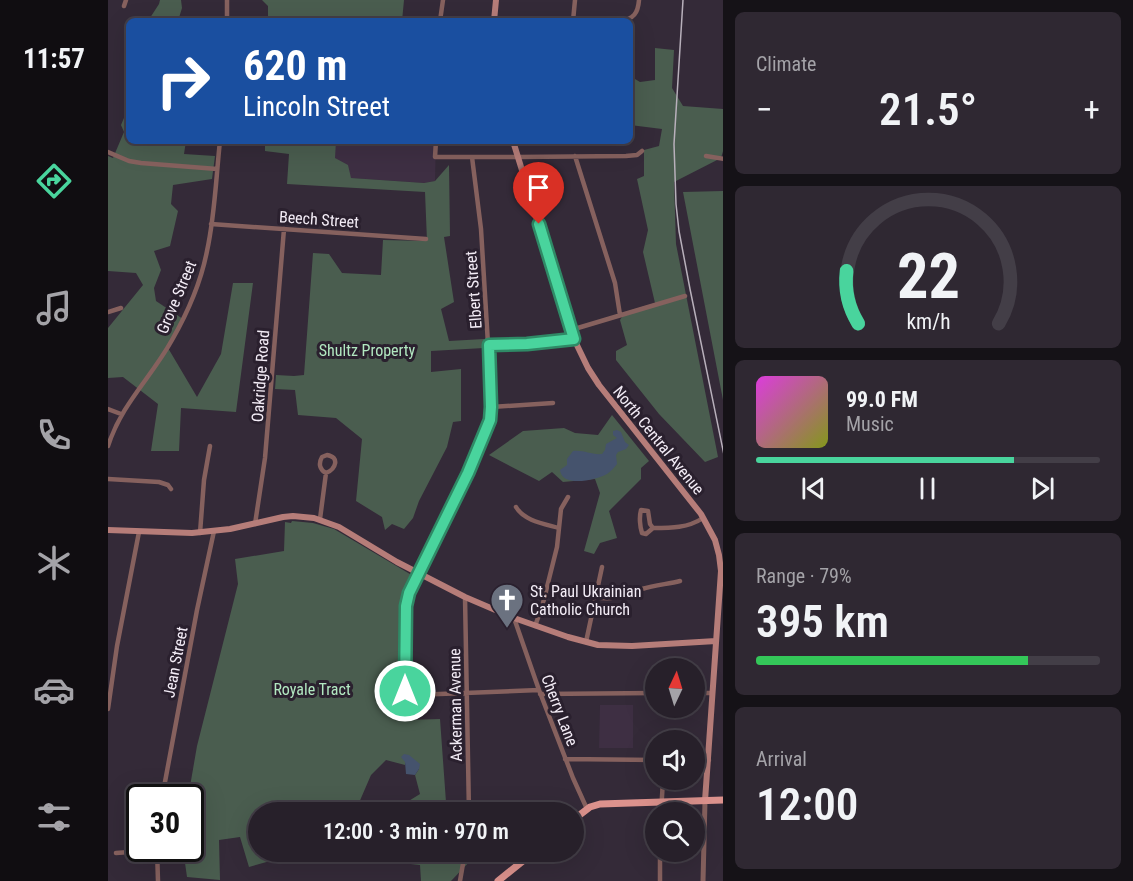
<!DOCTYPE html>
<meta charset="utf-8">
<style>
:root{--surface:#27202a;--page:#2f2832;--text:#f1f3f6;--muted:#a4a3a8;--line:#433e47;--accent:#49d49d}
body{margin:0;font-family:"Roboto Condensed",sans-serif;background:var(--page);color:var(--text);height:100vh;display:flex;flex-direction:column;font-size:22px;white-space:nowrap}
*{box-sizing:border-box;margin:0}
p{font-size:20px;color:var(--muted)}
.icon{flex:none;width:33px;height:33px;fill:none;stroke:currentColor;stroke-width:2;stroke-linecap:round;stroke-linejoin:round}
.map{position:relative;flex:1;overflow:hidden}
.panel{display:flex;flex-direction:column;gap:12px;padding:12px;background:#151217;width:410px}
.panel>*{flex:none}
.banner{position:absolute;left:18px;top:18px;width:507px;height:126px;border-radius:9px;box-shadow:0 6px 24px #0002,0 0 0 2px var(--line);background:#1a4fa0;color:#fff;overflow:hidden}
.needle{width:39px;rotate:4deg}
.buttons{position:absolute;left:537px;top:658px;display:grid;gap:12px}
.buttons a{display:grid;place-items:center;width:60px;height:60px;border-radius:50%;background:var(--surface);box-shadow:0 6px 24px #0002,0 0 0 2px var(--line);font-size:30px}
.speed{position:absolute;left:18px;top:784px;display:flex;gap:12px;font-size:30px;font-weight:700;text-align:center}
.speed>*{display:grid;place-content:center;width:78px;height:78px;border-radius:50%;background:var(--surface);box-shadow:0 6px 24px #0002,0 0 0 2px var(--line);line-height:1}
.speed .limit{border:3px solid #111;border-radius:9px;background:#fff;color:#111}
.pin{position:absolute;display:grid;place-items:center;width:51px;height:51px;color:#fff;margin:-62px -26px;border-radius:50% 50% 50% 0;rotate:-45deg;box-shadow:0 0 6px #0007}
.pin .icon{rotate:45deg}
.me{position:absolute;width:66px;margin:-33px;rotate:0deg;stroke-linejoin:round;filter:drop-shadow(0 0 4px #0008)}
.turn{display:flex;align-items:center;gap:21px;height:126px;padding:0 18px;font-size:27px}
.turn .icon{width:78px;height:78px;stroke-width:2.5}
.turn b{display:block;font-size:42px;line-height:51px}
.big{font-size:45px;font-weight:600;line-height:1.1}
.panel .widget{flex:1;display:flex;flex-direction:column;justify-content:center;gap:9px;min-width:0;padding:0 21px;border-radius:9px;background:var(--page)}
.panel .dial{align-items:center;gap:0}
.dial svg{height:156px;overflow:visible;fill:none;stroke:var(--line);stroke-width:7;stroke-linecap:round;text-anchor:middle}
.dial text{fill:var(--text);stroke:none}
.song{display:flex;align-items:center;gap:18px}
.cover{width:72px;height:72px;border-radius:9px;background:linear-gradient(135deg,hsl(300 70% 55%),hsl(70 70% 35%))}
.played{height:6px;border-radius:3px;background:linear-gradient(90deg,var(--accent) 75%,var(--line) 75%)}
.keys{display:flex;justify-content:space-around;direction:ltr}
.heat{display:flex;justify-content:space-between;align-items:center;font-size:33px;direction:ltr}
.charge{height:9px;border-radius:4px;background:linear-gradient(90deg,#34c759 79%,var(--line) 0)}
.trip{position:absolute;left:140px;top:802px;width:336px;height:60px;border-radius:30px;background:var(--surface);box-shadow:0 6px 24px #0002,0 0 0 2px var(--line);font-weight:600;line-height:60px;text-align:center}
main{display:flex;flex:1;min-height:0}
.tabs{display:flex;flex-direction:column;width:108px;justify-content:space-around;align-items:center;background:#100d11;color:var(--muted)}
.tabs .icon{width:42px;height:42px}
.tabs .selected{color:var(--accent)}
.tabs b{font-size:27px;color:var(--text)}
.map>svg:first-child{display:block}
</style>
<main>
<nav class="tabs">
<b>11:57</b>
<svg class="icon selected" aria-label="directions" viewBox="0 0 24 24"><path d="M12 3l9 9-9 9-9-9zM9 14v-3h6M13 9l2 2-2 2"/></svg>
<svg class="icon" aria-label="music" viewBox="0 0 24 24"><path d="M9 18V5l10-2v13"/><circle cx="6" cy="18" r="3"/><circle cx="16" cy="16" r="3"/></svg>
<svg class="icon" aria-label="phone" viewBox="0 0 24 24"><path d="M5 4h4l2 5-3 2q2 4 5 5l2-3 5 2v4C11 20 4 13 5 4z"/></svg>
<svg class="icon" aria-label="climate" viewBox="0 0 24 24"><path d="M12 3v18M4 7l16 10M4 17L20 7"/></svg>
<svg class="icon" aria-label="car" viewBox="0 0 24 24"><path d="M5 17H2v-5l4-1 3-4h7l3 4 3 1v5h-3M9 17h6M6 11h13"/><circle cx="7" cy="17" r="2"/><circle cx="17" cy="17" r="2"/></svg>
<svg class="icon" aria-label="filters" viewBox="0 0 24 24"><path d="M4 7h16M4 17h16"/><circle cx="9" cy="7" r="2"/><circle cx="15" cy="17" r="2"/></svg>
</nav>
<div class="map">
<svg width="616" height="881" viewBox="0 0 616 881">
<rect width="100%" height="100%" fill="#342a38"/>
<path fill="#3e2f43" d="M157,141H328L327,181L316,183L243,178L227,158L157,151Z
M492,705H525V748H491Z"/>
<path fill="#4a5d4f" d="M52,0H73L74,8L70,21H40L51,4Z
M154,0H296L294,21H160V6Z
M547,48L566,50L564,88L575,106L615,109L616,148L613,158L566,182L568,244L610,457L597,462L551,414L508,360V351L519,345L512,320L517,312L547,303L535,252L540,230L529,179L536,176V150L551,146L554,129L522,125V76L532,82L547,80Z
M21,106V141H78L76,154L107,156L104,179L65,185L63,204L70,211L62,246L46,251L53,270L46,288L48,301L75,319L60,348L89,397L113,354L125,283H145L128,412L73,408L71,451H43L50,404L15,377L0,378V328L35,285L28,273L0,271V156L5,158L16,132L13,125Z
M157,141H228L227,158L240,165L243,178L316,183L327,181L341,165L342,236L336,237L346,302L333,309L341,341L376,339V348L323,351V372L353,369V421L345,422L339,447L311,501L305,518L296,529L284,524L277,530L274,517L248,501L254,439L228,418L190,415L187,390L167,389L168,375L186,376L196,375L205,253L221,254L234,273L273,275L275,240L319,241L317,192L179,184L181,154L157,151Z
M615,191H616L615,400L575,192Z
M504,415L541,461L533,468V479L501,511L509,538L492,543L486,554L476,551L492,493L487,479L455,482L444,472L431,481L381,455L415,431L456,428L467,433L490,435Z
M184,521L205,523L226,529L307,577L296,597L292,610L294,697H298L295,704L298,720L332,719L338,802L341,811L361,813H289L291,807L312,794L307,775L311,769L297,762V765L278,760L263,775L247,812L236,813H150V852H163L162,861L141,867L132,837L111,840L112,880L79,877L75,849H82V798H80L89,746L130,584L127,559L176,551L177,522L183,523Z
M260,852H366V857L343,881H313L312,865L274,861L259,857Z"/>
<path fill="#45536d" d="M509,430L513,432L517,442L521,445L518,449L510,452L508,455L509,464C506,468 503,471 499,474C488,480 454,488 452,470L459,465V459L465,451C477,450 483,455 494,454L497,450L498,444L509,438L505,435V431Z
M296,754L301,755L312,764L311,769L307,775L298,774L297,762L293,757Z"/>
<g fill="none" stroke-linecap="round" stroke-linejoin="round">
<path stroke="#86615e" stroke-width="4.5" d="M119,0V21
M16,6L18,0
M332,21L335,0
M465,21L467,0
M512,21C526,19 530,13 531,0
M328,141L327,157H410L518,156L529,155L534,151
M0,152L21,161L33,163L109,169
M467,156L507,283L512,315
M598,156L616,159
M364,157L373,229L380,344L383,414L382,420L360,473L301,593L297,613V691L301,694L306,695L431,690
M103,224L318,239
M0,312L13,308
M463,330L577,296
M381,345L419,344L466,339
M383,407L445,403
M0,409L13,414
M0,446C14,403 43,378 64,340C80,312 93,282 99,251C107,215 108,177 112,141
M219,455C232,457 228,469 218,473C212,470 210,464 214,457Z
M0,479L51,482L60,485L63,489
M408,507C416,521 437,524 451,528
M533,510L540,511L542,524L545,528L538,534L534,533C532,527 531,517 533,510Z
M212,519L218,473
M147,524L157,458L176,229
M545,528C563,528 580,528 595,518
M92,533L96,480L102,446
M357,597L361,813
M488,597C508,601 516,594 534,589C547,585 560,584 572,581
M406,618L431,690L465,778L479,809
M427,626L434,607L449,547L453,509L460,497
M478,642L494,567
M586,693H604
M432,694L548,693
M0,709L9,646L31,532
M457,759L548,760
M586,760H601
M54,798L89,610L106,531
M553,813L555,780
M586,845L595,844
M49,849L50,881
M8,853L49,850
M352,881L357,852
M552,881V852"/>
<path stroke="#86615e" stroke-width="5" d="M595,881L597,801"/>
<path stroke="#b67d79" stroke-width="6" d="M386,21L388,0
M405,141L466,339L480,368L491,385L593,514L607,540L611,555L613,571L597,801
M0,530L84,533L122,529L175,517L185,516L206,518L231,527L289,562L357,597L406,618L460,637L490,645L524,646L608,641"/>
<path stroke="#dc928d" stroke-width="7" d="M465,820L482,807L492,804L616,800
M390,881L426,852"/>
<path stroke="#b8b0bb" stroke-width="1.5" d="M575,0L566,144L568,204L571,231L582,289L616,455"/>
</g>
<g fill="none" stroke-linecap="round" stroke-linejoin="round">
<g stroke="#2f8a66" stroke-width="15">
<path id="route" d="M297,691L298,606L301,593L360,473L382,420L383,407L381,345L419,344L466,339L431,224"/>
</g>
<use href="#route" stroke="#49d49d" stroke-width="10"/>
</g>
<defs>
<g id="church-pin" transform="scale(1.725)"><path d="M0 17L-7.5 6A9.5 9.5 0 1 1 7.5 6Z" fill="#6b7280" stroke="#2a202e"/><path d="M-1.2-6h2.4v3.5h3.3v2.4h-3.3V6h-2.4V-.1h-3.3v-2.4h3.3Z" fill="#fff"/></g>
</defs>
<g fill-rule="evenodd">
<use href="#church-pin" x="399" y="600"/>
</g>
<g text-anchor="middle" stroke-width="6" stroke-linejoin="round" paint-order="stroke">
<g font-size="16" fill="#f4edf7" stroke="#2a202e">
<text transform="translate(211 219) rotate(4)" y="6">Beech Street</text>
<text transform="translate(365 290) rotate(-94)" y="6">Elbert Street</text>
<text transform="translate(68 297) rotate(-67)" y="6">Grove Street</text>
<text transform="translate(152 376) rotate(-86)" y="6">Oakridge Road</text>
<text transform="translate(551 440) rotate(51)" y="6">North Central Avenue</text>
<text transform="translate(67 662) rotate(-79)" y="6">Jean Street</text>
<text transform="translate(347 705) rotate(-91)" y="6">Ackerman Avenue</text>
<text transform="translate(452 710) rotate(69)" y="6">Cherry Lane</text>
</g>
<g font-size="16" fill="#b2e8c1" stroke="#2a202e">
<text x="259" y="356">Shultz Property</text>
<text x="204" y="695">Royale Tract</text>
</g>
<g font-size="16" fill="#f4edf7" stroke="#2a202e" text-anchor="start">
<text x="422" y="597">St. Paul Ukrainian<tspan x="422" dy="18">Catholic Church</tspan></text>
</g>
</g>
</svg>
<div class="buttons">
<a><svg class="needle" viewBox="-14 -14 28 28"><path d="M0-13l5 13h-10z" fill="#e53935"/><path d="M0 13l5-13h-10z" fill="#a4a3a8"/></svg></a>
<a><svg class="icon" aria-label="sound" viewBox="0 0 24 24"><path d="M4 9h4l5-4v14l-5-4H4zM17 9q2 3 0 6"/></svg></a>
<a><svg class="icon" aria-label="search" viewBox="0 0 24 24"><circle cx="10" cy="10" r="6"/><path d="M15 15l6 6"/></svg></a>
</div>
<div class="speed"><div class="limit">30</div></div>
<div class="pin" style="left:431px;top:224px;background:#d93025"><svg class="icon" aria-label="arrive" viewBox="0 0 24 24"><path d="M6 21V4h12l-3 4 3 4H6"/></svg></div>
<svg class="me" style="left:297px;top:691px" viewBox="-20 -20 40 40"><circle r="17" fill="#49d49d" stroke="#fff" stroke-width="3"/><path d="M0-11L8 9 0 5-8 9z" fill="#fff"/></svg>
<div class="trip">12:00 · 3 min · 970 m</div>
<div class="banner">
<div class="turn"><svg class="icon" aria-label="right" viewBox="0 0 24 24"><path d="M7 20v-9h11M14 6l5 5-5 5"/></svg><div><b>620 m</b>Lincoln Street</div></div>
</div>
</div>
<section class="panel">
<div class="widget"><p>Climate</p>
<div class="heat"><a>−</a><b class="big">21.5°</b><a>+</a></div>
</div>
<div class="widget dial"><svg viewBox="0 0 100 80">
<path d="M14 69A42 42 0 1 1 86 69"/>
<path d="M14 69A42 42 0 0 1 8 42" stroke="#49d49d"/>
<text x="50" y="56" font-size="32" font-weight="700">22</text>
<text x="50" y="72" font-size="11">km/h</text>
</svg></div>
<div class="widget">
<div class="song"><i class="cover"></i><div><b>99.0 FM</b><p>Music</p></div></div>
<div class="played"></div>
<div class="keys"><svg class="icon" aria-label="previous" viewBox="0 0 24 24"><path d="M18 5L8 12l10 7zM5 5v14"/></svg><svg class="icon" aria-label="pause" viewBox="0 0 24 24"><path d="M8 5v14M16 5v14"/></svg><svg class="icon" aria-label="next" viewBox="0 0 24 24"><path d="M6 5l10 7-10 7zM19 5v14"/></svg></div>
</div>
<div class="widget"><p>Range · 79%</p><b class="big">395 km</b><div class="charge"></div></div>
<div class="widget"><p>Arrival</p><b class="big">12:00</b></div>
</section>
</main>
